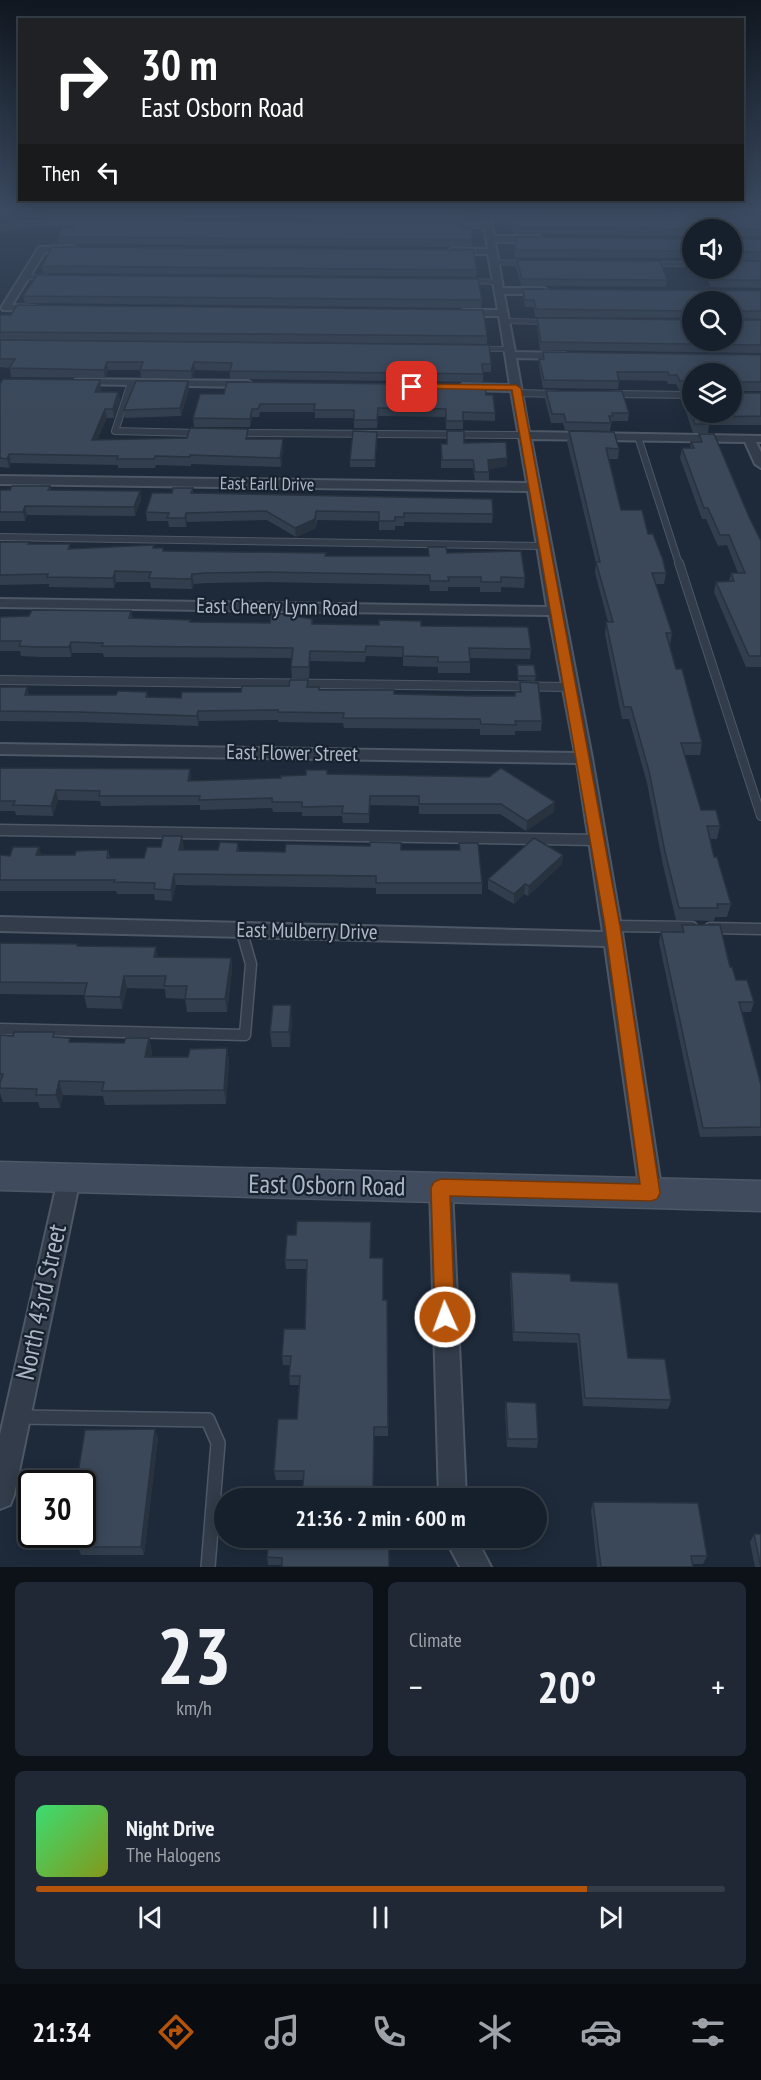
<!DOCTYPE html>
<meta charset="utf-8">
<style>
:root{--surface:#16202c;--page:#1f2834;--text:#f1f3f6;--muted:#9ea3a9;--line:#353e48;--accent:#b45309}
body{margin:0;font-family:"PT Sans Narrow",sans-serif;background:var(--page);color:var(--text);height:100vh;display:flex;flex-direction:column;font-size:22px;white-space:nowrap}
*{box-sizing:border-box;margin:0}
p{font-size:20px;color:var(--muted)}
.icon{flex:none;width:33px;height:33px;fill:none;stroke:currentColor;stroke-width:2;stroke-linecap:round;stroke-linejoin:round}
.map{position:relative;height:1567px;overflow:hidden}
.drawer{display:flex;flex-direction:column;gap:15px;padding:15px;background:#0c1218;flex:1}
.drawer>*{flex:none}
.top-card{position:absolute;left:18px;top:18px;width:726px;height:183px;border-radius:0px;box-shadow:0 3px 15px #0003,0 0 0 2px var(--line);background:#202124;color:#fff;overflow:hidden}
.tools{position:absolute;left:682px;top:219px;display:grid;gap:12px}
.tools a{display:grid;place-items:center;width:60px;height:60px;border-radius:50%;background:var(--surface);box-shadow:0 3px 15px #0003,0 0 0 2px var(--line);font-size:30px}
.speed{position:absolute;left:18px;top:1470px;display:flex;gap:12px;font-size:30px;font-weight:700;text-align:center}
.speed>*{display:grid;place-content:center;width:78px;height:78px;border-radius:50%;background:var(--surface);box-shadow:0 3px 15px #0003,0 0 0 2px var(--line);line-height:1}
.speed .limit{border:3px solid #111;border-radius:9px;background:#fff;color:#111}
.pin{position:absolute;display:grid;place-items:center;width:51px;height:51px;color:#fff;margin:-26px;border-radius:12px;box-shadow:0 3px 9px #0006}
.me{position:absolute;width:66px;margin:-33px;rotate:358deg;stroke-linejoin:round;filter:drop-shadow(0 0 4px #0008)}
.turn{display:flex;align-items:center;gap:21px;height:126px;padding:0 24px;font-size:27px}
.turn .icon{width:78px;height:78px;stroke-width:2.5}
.turn b{display:block;font-size:42px;line-height:51px}
.then{display:flex;align-items:center;height:57px;padding:0 24px;background:#0003;gap:12px;font-size:22px}
.big{font-size:45px;font-weight:800;line-height:1.1}
.drawer .tile{flex:1;display:flex;flex-direction:column;justify-content:center;gap:9px;min-width:0;padding:0 21px;border-radius:9px;background:var(--page)}
.drawer .dial{align-items:center;gap:0}
.dial b{font-size:78px;line-height:1}
.song{display:flex;align-items:center;gap:18px}
.cover{width:72px;height:72px;border-radius:9px;background:linear-gradient(135deg,hsl(140 70% 55%),hsl(70 70% 35%))}
.played{height:6px;border-radius:3px;background:linear-gradient(90deg,var(--accent) 80%,var(--line) 80%)}
.keys{display:flex;justify-content:space-around;direction:ltr}
.heat{display:flex;justify-content:space-between;align-items:center;font-size:33px;direction:ltr}
.drawer .tiles{flex:1;display:grid;gap:15px;grid-template-columns:1fr 1fr}
.tile:last-child{grid-column:span 2}
.trip{position:absolute;left:214px;top:1488px;width:333px;height:60px;border-radius:30px;background:var(--surface);box-shadow:0 3px 15px #0003,0 0 0 2px var(--line);font-weight:800;line-height:60px;text-align:center}
.tab-bar{display:flex;height:96px;justify-content:space-around;align-items:center;background:#090d12;color:var(--muted)}
.tab-bar .icon{width:42px;height:42px}
.tab-bar .on{color:var(--accent)}
.tab-bar b{font-size:27px;color:var(--text)}
.map>svg:first-child{display:block}
</style>
<div class="map">
<svg width="761" height="1567" viewBox="0 0 761 1567">
<rect width="100%" height="100%" fill="#1e2a3a"/>
<g fill="none" stroke-linecap="round" stroke-linejoin="round">
<g stroke="#4d5765" stroke-width="6">
<path id="lane-far4" d="M501,210L549,212L555,210
M749,211L761,212
M486,216L519,217
M51,217L181,218
M450,226H488
M0,228L41,222L83,223
M495,262L527,263
M651,264H693
M23,277H47
M468,281L497,282
M505,321L546,322
M479,349H509"/>
</g>
<g stroke="#4d5765" stroke-width="8">
<path id="lane-far3" d="M131,383L115,431L198,433
M517,393L556,394
M614,394L693,395
M238,433L525,435
M638,437L679,564
M0,537L544,546"/>
</g>
<g stroke="#4d5765" stroke-width="10">
<path id="lane-far2" d="M679,563L761,816
M0,680L569,687"/>
</g>
<g stroke="#4d5765" stroke-width="13">
<path id="lane-far1" d="M0,830L598,840
M612,926L692,927
M710,928L761,929
M0,1029L245,1035L251,964L241,929"/>
</g>
<g stroke="#4d5765" stroke-width="16">
<path id="lane" d="M20,1417L208,1420L218,1443L208,1567"/>
</g>
<g stroke="#4d5765" stroke-width="4">
<path id="street" d="M481,210H489L494,236H539L543,239L539,242H495L503,288H544L549,291L544,294H504L515,352L565,353L570,356L565,359L516,358L529,432L761,436V442H756L761,452V468L755,464L745,442L531,439L592,758L621,926L662,1193L659,1200L651,1203L643,1200L640,1193L605,946L0,931V917L603,932L577,763L0,754V744L575,753L549,615L0,607V599L547,607L528,491L0,484V476L527,483L511,391L463,390L458,387L463,384L510,385L499,316H463L458,313L463,310H498L488,254H452L448,251L452,248L488,249Z
M39,247L73,246L77,249L73,252H45L12,305L35,306L38,307V311L3,310L1,308Z
M79,379L248,381L253,384L248,387L75,384V380Z
M69,1169L77,1172L80,1179L14,1495L10,1505L0,1509V1435L58,1179L61,1172Z
M441,1178L449,1181L452,1188L466,1498H439L430,1188L433,1181Z
M448,1538H476L491,1567H460L451,1550Z"/>
</g>
<g stroke="#4d5765" stroke-width="3">
<path id="secondary" d="M0,1162L761,1181V1211L0,1190Z"/>
</g>
<use href="#lane-far4" stroke="#323c4a" stroke-width="4.5"/>
<use href="#lane-far3" stroke="#323c4a" stroke-width="6"/>
<use href="#lane-far2" stroke="#323c4a" stroke-width="8"/>
<use href="#lane-far1" stroke="#323c4a" stroke-width="10"/>
<use href="#lane" stroke="#323c4a" stroke-width="13"/>
<use href="#street" fill="#323c4a" fill-rule="evenodd"/>
<use href="#secondary" fill="#404b5d" fill-rule="evenodd"/>
</g>
<path fill="#323e4d" d="M83,210H460V221L185,219L181,213H84Z
M504,210H601L600,213L505,212Z
M639,210H690V214L640,213Z
M508,214L761,217V236H732V230H693V236L514,234L508,221Z
M461,228L472,240V247L58,244L57,237Z
M693,239V258H515L514,253L515,246Z
M733,239H761V260H732Z
M517,260L667,280L666,287L521,286L516,267Z
M733,261H761V288L711,287L702,268H732Z
M42,266L477,270L476,277L43,273Z
M523,289L761,291V319L732,318L733,320H761V353L540,350L537,326V318L732,340L693,302V318L535,317L534,307H525L523,296Z
M23,296L482,300L481,308L25,303Z
M0,315L487,336V344L0,340Z
M0,340L491,364V372H483V382L230,379V371L195,370L192,379L141,378L140,370H108L105,378L11,377L10,368L0,367Z
M543,352L761,355V391H732L693,374V390H679L676,384H668L667,381L619,380L618,389L543,388L539,367V359H542Z
M0,384L101,388L100,392H118L120,400L114,418H107L97,440L283,439V448L281,467L191,464V466L156,465L155,468H118V465L11,463L9,468L0,467Z
M189,389L181,416L125,418L124,410Z
M546,391L629,413L628,421H612V424H611L610,431L565,430L563,423H551L545,399Z
M684,392L761,393V425H709L708,433H693L682,400Z
M200,394L486,395L495,413V421L463,420V429H446V417L378,416L377,428H354V418H315V412H260L259,417H252L250,427H194L193,418Z
M447,431L464,443L507,466L489,469V480H475L473,468H441V444H447Z
M569,431L619,449L618,459H609L621,510L648,534L666,573L664,584H656L672,633L670,645L676,669L702,743L700,755H685L701,810L720,826L717,839H710L714,857L731,904L727,917H715L714,921L676,920L663,865L647,783L629,719H622L605,634L606,622H608L595,573L596,563L567,442Z
M699,434L750,519L761,541V667H746L714,592L716,582L729,581L731,573H738L727,545L718,546L706,519H702L680,458L682,448H690L691,442H698Z
M377,439L375,467H350V460Z
M50,486L51,490L140,491L141,500L135,516L27,515L25,521H0V490H10Z
M193,488V493L493,514L492,523L404,522V526H395V530H379V521L317,520L316,528L296,537L267,520L187,522L186,527H169L168,521H147L146,512Z
M0,542H29L30,544H70V549L154,548L164,551L326,553V556H428V547L525,578L524,588L501,587V592H480V587H448V591H430L429,585L265,582L207,583L194,584L192,589L151,588L150,582H116L114,588L49,587V584L0,585Z
M131,611L132,618L191,620V622L270,623L292,617L312,619L313,624L421,626L531,649L530,659L470,658V673H438V667L403,666V657L366,656L365,662L310,661L309,678H292L291,667L292,658L104,657L103,653H72L71,657H41L21,656L20,651H0V617Z
M517,665L536,676L535,681L518,680Z
M520,682L542,721L541,731H515V735H480V729L344,728L343,723L278,722V720L199,721L198,726L82,722L0,721V687L29,695H116L147,692L148,697L181,698L308,687L320,690L394,694L514,696L515,692H519Z
M0,768L190,769L191,781L281,778L327,774L554,812L526,831L500,814H419V806L370,805L369,823H343L342,816H302V812H273L272,808L200,810V805L101,806L100,801L58,800L53,816L16,815L15,811H0Z
M182,836L183,850H218L238,843L239,851L285,852L459,850V843L482,883V894H376V888L176,885L172,901L155,900L154,894H117L116,891H0V855L10,856L39,847L41,855H75L108,850L110,858H144L161,847Z
M563,855L562,864L528,896L524,894L514,904L488,889V879Z
M682,925L730,967L736,980L754,1002L751,1012H742L761,1085V1136L700,1137L659,942L661,932H680Z
M0,943L78,944V946L157,957L231,958L232,970L227,1012H187L185,999L166,998L165,989L127,988L122,1009L87,1008L84,995L0,994Z
M292,1020L290,1047H272L270,1032Z
M0,1035L56,1038L71,1042L124,1043L149,1038L152,1052L151,1057H188L227,1048L229,1062L226,1104L105,1105L103,1096L63,1095L60,1108H40L38,1102H3L0,1093Z
M371,1258L383,1300L388,1427V1436H374L373,1486L390,1498L304,1480H276L274,1471L297,1419L299,1385H290L289,1376L290,1365H283L282,1356L305,1329L306,1269H286L285,1260Z
M511,1272L571,1281L628,1358L671,1400L668,1409L583,1406L577,1343L513,1341L510,1282Z
M506,1402L538,1439L537,1448L507,1447L505,1411Z
M158,1438L144,1555H81L78,1547L87,1489H82V1484H78L77,1480Z
M593,1502L707,1556L703,1564H693V1567H597L591,1510Z
M754,1534L761,1567H755L750,1542Z
M389,1538L282,1565H268L267,1557Z"/>
<path fill="#29323f" d="M107,362L108,370L105,378L104,370Z
M194,362L195,370L192,379L191,371Z
M100,380L101,388L97,400L95,392Z
M188,381L189,389L181,416L180,408Z
M118,392L120,400L114,418L113,409Z
M105,409L107,418L94,449L92,440Z
M252,409V417L250,427V419Z
M283,439V448L281,467L280,458Z
M9,454L11,463L9,468L7,459Z
M507,458V466L488,469V460Z
M140,491L141,500L135,516L134,507Z
M25,506L27,515L25,521L23,512Z
M316,511V528L296,537L295,528Z
M186,513L187,522L186,527L185,518Z
M115,571L116,582L114,588L113,578Z
M192,574L194,584L192,589L191,579Z
M71,642L72,653L71,657L69,647Z
M310,651V661L309,678V667Z
M27,687L30,697L25,695Z
M198,711L199,721L198,726L197,716Z
M190,769L191,779L190,791L188,781Z
M56,790L58,800L53,816L51,806Z
M555,802L554,812L526,831L527,821Z
M182,836L184,847L181,861L179,850Z
M39,847L42,858L36,855Z
M563,855L562,864L528,896L529,886Z
M174,874L176,885L172,901L171,890Z
M525,884L524,894L514,904V894Z
M156,947L158,959L154,957Z
M231,958L232,970L227,1012L225,999Z
M124,976L127,988L122,1009L120,997Z
M291,1005L292,1020L290,1047L289,1032Z
M149,1038L152,1052L148,1071L145,1057Z
M227,1048L229,1062L226,1104L224,1090Z
M59,1081L63,1095L60,1108L56,1095Z
M155,1429L158,1438L144,1555L141,1547Z"/>
<path fill="#3a485a" stroke="#29323f" stroke-width="1.5" d="M508,214L761,217V229L694,230V229L514,227Z
M75,220L461,224V228H471L472,240L57,237L62,228H73Z
M517,237L693,239V251L516,250L515,246Z
M732,238L733,239H761V252H733L732,253Z
M52,247L473,250L477,270L42,266Z
M517,260L660,261L667,280L522,279Z
M732,260L733,261H761V280H712L706,268H732Z
M37,275L478,279L482,300L23,296Z
M523,289L761,291V311H733L732,312V302H693V311L536,309L534,300H525Z
M17,305L483,310L487,336L0,332V315H11Z
M537,318L693,320V340H732V318L733,320H761V345L541,342Z
M0,340L489,345L491,364H482L483,374L230,371L232,363L194,362L191,371L140,370L143,362H107L104,370L9,368L15,359H0Z
M543,352L761,355V382H734L732,384V374H693V381H680L677,375H669L668,372H617L619,381L544,380L539,359H544Z
M3,379L100,380L95,392H118L113,409H105L92,440L187,438L190,428L248,429L246,439H283L280,458L190,455V457L155,456L154,459H117L118,456L9,454L7,459L0,458V384Z
M136,381H188L180,408L124,410Z
M227,382L485,385L486,395H493L495,413L463,412V421H446V409L378,408L377,420H354V410H314L315,404H260L258,409H252L250,419L193,418L200,394H224Z
M546,391H622L629,413H612L613,416H609L611,423L566,422L564,414H552Z
M693,391V412H732V392L733,393H761V416L706,417L709,424H695L684,392Z
M353,431L377,432L375,460H350Z
M447,431H464V443L506,442L507,458L488,460L489,472H475L473,460H442L441,444H447Z
M569,431L614,432L619,449L606,448L621,510H642L648,534H653L663,560L666,573H652L672,633H666L676,669H682L702,743H681L701,810H716L720,826H707L714,857H717L731,904H717L718,908H679L665,852L649,771L631,707H624L606,622H613L596,562H600Z
M699,434H714L750,519L761,541V656H749L716,582L734,581L731,573H745L729,535H720L708,508H704L682,448H694L691,442H702Z
M12,486H50L48,490L140,491L134,507L25,506L23,512H0V490H10Z
M173,488H193L191,493L492,499L493,514L404,513V517H395V521H379V512L316,511L315,519L295,528L266,511L186,513L185,518H167L169,513L146,512L152,493H172Z
M0,542H29L28,544H70L68,549L154,545L153,548H163V551L326,553L325,556H429L428,547H446L447,553L521,551L525,578L501,577V582H481V577H448L449,581H430V575L264,572L206,573L192,574L191,579L149,578L151,572L115,571L113,578L47,577L48,574L0,575Z
M32,610L131,611L129,618L191,620L190,622L270,623L271,614H292L291,616L312,619V624L379,625V620L421,621V626L528,627L531,649L469,648L470,662H438V657L403,656V647L366,646L365,652L310,651L309,667H291L293,648L102,646L103,643L71,642L69,647H38L19,646L21,641H0V617L29,616Z
M517,665H534L536,676H518Z
M290,680H308L307,687H319V690H394V694L474,696H515V692H521L520,682L538,683L542,721H515L516,725L481,724L480,719L343,718L344,713L278,712V710L198,711L197,716L80,712L0,711V687H27L25,695H116L118,691L147,692L146,697L181,698L182,692H241L242,686H289Z
M0,768L190,769L188,781L281,778V776L306,775V770H327V774L489,777L501,768L555,802L527,821L501,804H419V796H370L369,814L342,813L343,806L302,807V802H272V798L199,800L200,796H99L100,791L56,790L51,806L13,805L15,801H0Z
M163,836H182L179,850H218L220,842L238,843L237,851L285,852L286,844L370,846V842L401,843V850H460L459,843H478L482,883H376V876L174,874L171,890L154,889L155,883L114,882L115,880H0V855L10,856L13,847H39L36,855H75L76,851L108,850L107,858H144L147,847H161Z
M534,838L563,855L529,886L525,884L514,894L488,879Z
M682,925H720L730,967H732L736,980H747L754,1002H739L761,1085V1127L703,1128L661,932H684Z
M0,943L78,944L77,946L156,947L154,957L231,958L225,999H185L187,986H164L166,976H124L120,997L84,996L87,983L0,982Z
M273,1005H291L289,1032H270Z
M14,1032H54L53,1037L70,1038L69,1042L124,1043L126,1038H149L145,1057H188L190,1049L227,1048L224,1090L102,1091L104,1082L59,1081L56,1095H36L37,1089L0,1088V1083L3,1074H0V1035L13,1036Z
M297,1221L371,1222L370,1258H383V1300H387L388,1427H374L373,1486L390,1487V1498H302L304,1471H274L278,1419H297L300,1376H289L291,1356H282L284,1329H305L307,1260H285L287,1235H296Z
M511,1272L570,1274L571,1281L618,1283L628,1358L665,1359L671,1400L585,1398L579,1334L514,1332Z
M506,1402L536,1403L538,1439H508Z
M155,1429L141,1547H78L80,1534H82V1517L88,1480H77L85,1430Z
M593,1502L698,1503L707,1556H691L693,1567H601Z
M754,1534H761V1567Z
M269,1538H389V1567H282V1558L267,1557Z"/>
<linearGradient id="sky" x2="0" y2="1"><stop stop-color="#101720"/><stop offset="0.49" stop-color="#3b4a60"/><stop offset="1" stop-color="#3b4a60" stop-opacity="0"/></linearGradient>
<rect width="761" height="429" fill="url(#sky)"/>
<path fill="#b45309" stroke="#753606" stroke-width="1.5" d="M412,384L516,385L521,388L620,926L660,1193L657,1199L651,1201L450,1196L455,1317L452,1324L445,1327L438,1324L435,1317L431,1188L434,1182L441,1179L640,1184L605,926L512,390L409,388V385Z"/>
<g text-anchor="middle" stroke-width="4.5" stroke-linejoin="round" paint-order="stroke">
<g font-size="18" fill="#acb7c7" stroke="#18212e">
<text transform="translate(267 484) rotate(1)" y="6">East Earll Drive</text>
</g>
<g font-size="21" fill="#acb7c7" stroke="#18212e">
<text transform="translate(277 607) rotate(1)" y="7">East Cheery Lynn Road</text>
<text transform="translate(292 753) rotate(1)" y="7">East Flower Street</text>
<text transform="translate(307 931) rotate(1)" y="7">East Mulberry Drive</text>
</g>
<g font-size="26" fill="#acb7c7" stroke="#18212e">
<text transform="translate(327 1185) rotate(1)" y="9">East Osborn Road</text>
<text transform="translate(41 1302) rotate(-78)" y="9">North 43rd Street</text>
</g>
</g>
</svg>
<div class="tools">
<a><svg class="icon" aria-label="sound" viewBox="0 0 24 24"><path d="M4 9h4l5-4v14l-5-4H4zM17 9q2 3 0 6"/></svg></a>
<a><svg class="icon" aria-label="search" viewBox="0 0 24 24"><circle cx="10" cy="10" r="6"/><path d="M15 15l6 6"/></svg></a>
<a><svg class="icon" aria-label="layers" viewBox="0 0 24 24"><path d="M12 4l9 5-9 5-9-5zM3 14l9 5 9-5"/></svg></a>
</div>
<div class="speed"><div class="limit">30</div></div>
<div class="pin" style="left:412px;top:387px;background:#d93025"><svg class="icon" aria-label="arrive" viewBox="0 0 24 24"><path d="M6 21V4h12l-3 4 3 4H6"/></svg></div>
<svg class="me" style="left:445px;top:1317px" viewBox="-20 -20 40 40"><circle r="17" fill="#b45309" stroke="#fff" stroke-width="3"/><path d="M0-11L8 9 0 5-8 9z" fill="#fff"/></svg>
<div class="trip">21:36 · 2 min · 600 m</div>
<div class="top-card">
<div class="turn"><svg class="icon" aria-label="right" viewBox="0 0 24 24"><path d="M7 20v-9h11M14 6l5 5-5 5"/></svg><div><b>30 m</b>East Osborn Road</div></div>
<div class="then">Then<svg class="icon" aria-label="left" viewBox="0 0 24 24"><path d="M17 20v-9H6M10 6l-5 5 5 5"/></svg></div>
</div>
</div>
<section class="drawer">
<div class="tiles">
<div class="tile dial"><b>23</b><p>km/h</p></div>
<div class="tile"><p>Climate</p>
<div class="heat"><a>−</a><b class="big">20°</b><a>+</a></div>
</div>
<div class="tile">
<div class="song"><i class="cover"></i><div><b>Night Drive</b><p>The Halogens</p></div></div>
<div class="played"></div>
<div class="keys"><svg class="icon" aria-label="previous" viewBox="0 0 24 24"><path d="M18 5L8 12l10 7zM5 5v14"/></svg><svg class="icon" aria-label="pause" viewBox="0 0 24 24"><path d="M8 5v14M16 5v14"/></svg><svg class="icon" aria-label="next" viewBox="0 0 24 24"><path d="M6 5l10 7-10 7zM19 5v14"/></svg></div>
</div>
</div>
</section>
<nav class="tab-bar">
<b>21:34</b>
<svg class="icon on" aria-label="directions" viewBox="0 0 24 24"><path d="M12 3l9 9-9 9-9-9zM9 14v-3h6M13 9l2 2-2 2"/></svg>
<svg class="icon" aria-label="music" viewBox="0 0 24 24"><path d="M9 18V5l10-2v13"/><circle cx="6" cy="18" r="3"/><circle cx="16" cy="16" r="3"/></svg>
<svg class="icon" aria-label="phone" viewBox="0 0 24 24"><path d="M5 4h4l2 5-3 2q2 4 5 5l2-3 5 2v4C11 20 4 13 5 4z"/></svg>
<svg class="icon" aria-label="climate" viewBox="0 0 24 24"><path d="M12 3v18M4 7l16 10M4 17L20 7"/></svg>
<svg class="icon" aria-label="car" viewBox="0 0 24 24"><path d="M5 17H2v-5l4-1 3-4h7l3 4 3 1v5h-3M9 17h6M6 11h13"/><circle cx="7" cy="17" r="2"/><circle cx="17" cy="17" r="2"/></svg>
<svg class="icon" aria-label="filters" viewBox="0 0 24 24"><path d="M4 7h16M4 17h16"/><circle cx="9" cy="7" r="2"/><circle cx="15" cy="17" r="2"/></svg>
</nav>
